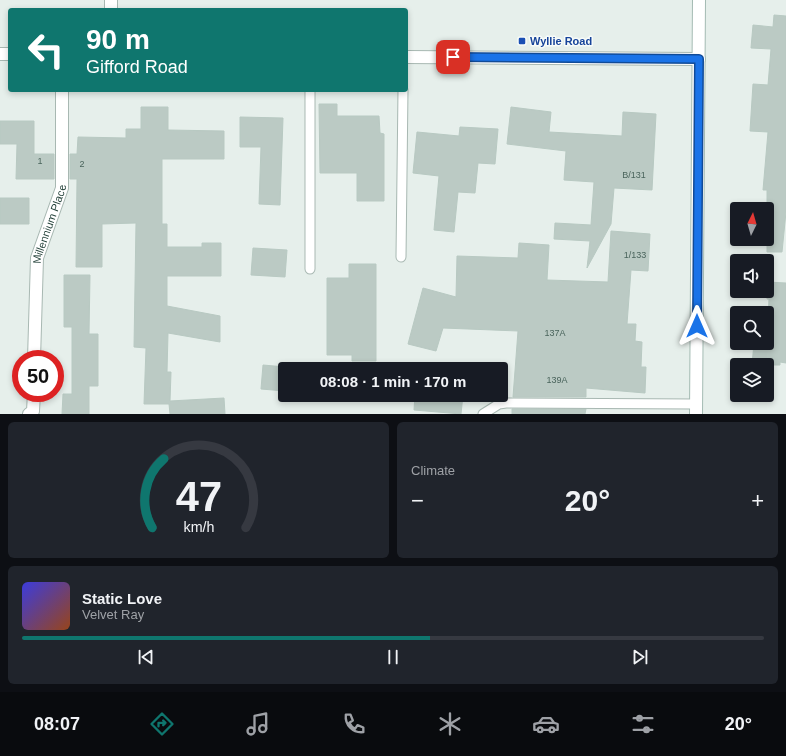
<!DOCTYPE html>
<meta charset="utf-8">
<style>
:root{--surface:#171b24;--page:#20242c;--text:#f1f3f6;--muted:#9ea1a6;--line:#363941;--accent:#0f766e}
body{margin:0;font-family:Arial,sans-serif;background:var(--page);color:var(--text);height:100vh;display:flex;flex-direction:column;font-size:15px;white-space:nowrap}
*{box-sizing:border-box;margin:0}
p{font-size:13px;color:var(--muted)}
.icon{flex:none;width:22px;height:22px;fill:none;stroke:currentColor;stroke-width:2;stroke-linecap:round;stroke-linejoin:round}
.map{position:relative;height:414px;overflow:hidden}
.details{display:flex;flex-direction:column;gap:8px;padding:8px;background:#0d0f14;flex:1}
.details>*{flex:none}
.guide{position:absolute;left:8px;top:8px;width:400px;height:84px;border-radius:4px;box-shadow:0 2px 6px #0003;background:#0f766e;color:#fff;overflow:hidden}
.needle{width:26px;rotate:5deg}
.buttons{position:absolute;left:730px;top:202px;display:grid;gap:8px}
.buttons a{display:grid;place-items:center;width:44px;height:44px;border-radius:4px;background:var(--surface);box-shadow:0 2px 6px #0003;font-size:20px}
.speed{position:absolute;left:12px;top:350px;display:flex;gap:8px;font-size:20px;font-weight:700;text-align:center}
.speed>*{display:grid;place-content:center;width:52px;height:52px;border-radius:50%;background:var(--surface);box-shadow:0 2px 6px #0003;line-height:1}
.speed .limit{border:6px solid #d22;background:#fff;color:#111}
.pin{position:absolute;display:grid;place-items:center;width:34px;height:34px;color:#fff;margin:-17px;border-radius:8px;box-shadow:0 2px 6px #0006}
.me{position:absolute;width:44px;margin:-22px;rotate:0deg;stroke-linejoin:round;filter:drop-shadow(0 0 3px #0008)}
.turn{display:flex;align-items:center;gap:14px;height:84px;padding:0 12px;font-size:18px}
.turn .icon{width:52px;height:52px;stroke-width:2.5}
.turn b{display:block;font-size:28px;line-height:34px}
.big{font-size:30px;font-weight:800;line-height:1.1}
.details .widget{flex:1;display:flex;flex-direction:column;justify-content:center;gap:6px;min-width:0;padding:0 14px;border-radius:6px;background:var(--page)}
.details .dial{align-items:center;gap:0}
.dial svg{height:104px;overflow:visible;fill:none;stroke:var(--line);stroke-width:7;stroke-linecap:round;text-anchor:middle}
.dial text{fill:var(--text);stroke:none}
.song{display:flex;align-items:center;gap:12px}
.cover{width:48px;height:48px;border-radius:6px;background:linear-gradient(135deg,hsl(240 70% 55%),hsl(20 70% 35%))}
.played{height:4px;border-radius:2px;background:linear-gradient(90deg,var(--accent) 55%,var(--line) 55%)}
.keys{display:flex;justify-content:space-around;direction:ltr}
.heat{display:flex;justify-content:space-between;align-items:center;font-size:22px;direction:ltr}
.details .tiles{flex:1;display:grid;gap:8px;grid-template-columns:1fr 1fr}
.widget:last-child{grid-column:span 2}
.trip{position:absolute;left:278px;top:362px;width:230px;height:40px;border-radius:4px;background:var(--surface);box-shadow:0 2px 6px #0003;font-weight:800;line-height:40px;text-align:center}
.tab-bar{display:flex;height:64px;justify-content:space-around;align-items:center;background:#090b0e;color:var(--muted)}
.tab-bar .icon{width:28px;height:28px}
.tab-bar .on{color:var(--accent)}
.tab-bar b{font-size:18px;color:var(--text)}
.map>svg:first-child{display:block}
</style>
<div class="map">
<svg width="786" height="414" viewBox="0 0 786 414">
<rect width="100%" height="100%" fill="#e6efeb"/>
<path fill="#bbcac4" stroke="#b8c9c2" d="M774,15L786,16V212L782,252H767V190H763L768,132L750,131L753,84L768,85L771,49L751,48L753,25L773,27Z
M319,104H337V116H379L380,133L384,134V201H357V173H320Z
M141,107H168V130L224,131V159H162V224H167V247H202V243H221V276H167V306L220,316V342L168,333L167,372H171L170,401L224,398L225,414H170L169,404H144L146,348L134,347L136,223L102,224V267H76L77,179H70V154H77L78,137L126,138V129H141Z
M511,107L551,112L549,132L622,136L623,112L656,114L652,190L614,188L611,224L587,268L590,241L554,239L555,223L591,225L594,182L564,180L566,151L507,144Z
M240,117L283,118L280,205L259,204L261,147H240Z
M0,121H34V154H54V179H16L17,144H0Z
M460,127L498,129L495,164L478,163L475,193L458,192L454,232L434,230L439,176L413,173L417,132L459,136Z
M0,198H29V224H0Z
M611,231L650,234L648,271L631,270L627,324H636L635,341L642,342L641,367H646L645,393L586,388V397H513L518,331L443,328L436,351L408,344L423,288L456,297L457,256L518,258L519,243L549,245L547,280L608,282Z
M253,248L287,250L285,277L251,275Z
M349,264H376V361H352V355H327V278H349Z
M64,275H90L89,334H98V386H89V414H62L63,394H72V327H64Z
M767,282L786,283V363L780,362V365H752L754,343L765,344L767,343L769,299H767Z
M263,365L285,367V391L261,389Z
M415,395H463L461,414L414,410Z
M512,409H586L585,414H512Z"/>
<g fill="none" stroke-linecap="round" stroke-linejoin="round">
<g stroke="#a8b8b2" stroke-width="11">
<path id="service" d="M401,257L403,90
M310,269V90
M483,414L499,404L506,403L696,404"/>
</g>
<g stroke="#a8b8b2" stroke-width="14">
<g id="minor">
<path d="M111,10V0"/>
<path d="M0,54H10"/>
<path d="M406,57L699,59"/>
<path id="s1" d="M34,359L37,258L62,188V90"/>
<path d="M29,414L33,411L34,393"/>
</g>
</g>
<g stroke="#a4bbb3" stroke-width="14">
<path id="secondary" d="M696,414L699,0"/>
</g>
<use href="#service" stroke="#fff" stroke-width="9"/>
<use href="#minor" stroke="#fff" stroke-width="12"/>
<use href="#secondary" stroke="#fff" stroke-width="12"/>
</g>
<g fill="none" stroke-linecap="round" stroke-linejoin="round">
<g stroke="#114b97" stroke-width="10">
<path id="route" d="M453,57L699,59L697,326"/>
</g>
<use href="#route" stroke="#1a73e8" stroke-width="7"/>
</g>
<rect fill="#1a4fb4" stroke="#f7fbf9" stroke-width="1.5" x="518" y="37" width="8" height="8" rx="2"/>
<g text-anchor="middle" stroke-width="3" stroke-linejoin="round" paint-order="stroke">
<g font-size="9" fill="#4a645c">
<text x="40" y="164">1</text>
<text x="82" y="167">2</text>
<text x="634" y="178">B/131</text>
<text x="635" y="258">1/133</text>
<text x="555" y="336">137A</text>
<text x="557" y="383">139A</text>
</g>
<g font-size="11" font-weight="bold" fill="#164399" stroke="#f7fbf9" text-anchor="start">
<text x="530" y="45">Wyllie Road</text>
</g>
<g font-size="11" fill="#24423a" stroke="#f7fbf9">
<text dy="4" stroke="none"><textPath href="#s1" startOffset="137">Millennium Place</textPath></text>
</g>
</g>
</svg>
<div class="buttons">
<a><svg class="needle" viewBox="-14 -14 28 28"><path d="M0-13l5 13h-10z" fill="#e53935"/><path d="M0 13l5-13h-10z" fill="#9ea1a6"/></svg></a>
<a><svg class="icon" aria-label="sound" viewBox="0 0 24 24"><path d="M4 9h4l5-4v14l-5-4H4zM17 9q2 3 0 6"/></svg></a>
<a><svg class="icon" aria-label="search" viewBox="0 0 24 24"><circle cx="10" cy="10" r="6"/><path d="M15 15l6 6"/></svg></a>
<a><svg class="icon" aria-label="layers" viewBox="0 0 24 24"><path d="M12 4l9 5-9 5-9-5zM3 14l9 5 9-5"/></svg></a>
</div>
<div class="speed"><div class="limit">50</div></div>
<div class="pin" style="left:453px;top:57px;background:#d93025"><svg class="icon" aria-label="arrive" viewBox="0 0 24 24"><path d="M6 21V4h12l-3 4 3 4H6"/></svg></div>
<svg class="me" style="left:697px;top:326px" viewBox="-20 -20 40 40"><path d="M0-17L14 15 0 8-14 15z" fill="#1a73e8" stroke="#fff" stroke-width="4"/></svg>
<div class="trip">08:08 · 1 min · 170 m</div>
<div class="guide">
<div class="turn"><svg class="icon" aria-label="left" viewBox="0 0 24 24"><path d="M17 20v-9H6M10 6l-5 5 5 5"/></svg><div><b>90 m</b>Gifford Road</div></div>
</div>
</div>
<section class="details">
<div class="tiles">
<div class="widget dial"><svg viewBox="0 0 100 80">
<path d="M14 69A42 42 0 1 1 86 69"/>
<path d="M14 69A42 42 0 0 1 23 16" stroke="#0f766e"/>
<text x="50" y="56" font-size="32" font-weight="700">47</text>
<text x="50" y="72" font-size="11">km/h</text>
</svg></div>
<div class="widget"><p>Climate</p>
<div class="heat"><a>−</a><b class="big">20°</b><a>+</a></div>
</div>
<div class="widget">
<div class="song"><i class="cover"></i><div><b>Static Love</b><p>Velvet Ray</p></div></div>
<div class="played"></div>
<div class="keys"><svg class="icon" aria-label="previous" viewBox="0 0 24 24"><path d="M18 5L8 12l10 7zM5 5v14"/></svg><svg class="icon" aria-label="pause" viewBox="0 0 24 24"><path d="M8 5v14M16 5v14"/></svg><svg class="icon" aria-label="next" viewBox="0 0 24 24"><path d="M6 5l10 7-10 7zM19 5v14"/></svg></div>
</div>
</div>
</section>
<nav class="tab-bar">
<b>08:07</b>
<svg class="icon on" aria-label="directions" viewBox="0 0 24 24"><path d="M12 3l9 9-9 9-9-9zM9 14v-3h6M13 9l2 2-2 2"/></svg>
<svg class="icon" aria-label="music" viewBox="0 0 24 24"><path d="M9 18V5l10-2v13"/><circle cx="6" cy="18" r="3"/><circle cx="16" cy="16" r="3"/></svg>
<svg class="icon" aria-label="phone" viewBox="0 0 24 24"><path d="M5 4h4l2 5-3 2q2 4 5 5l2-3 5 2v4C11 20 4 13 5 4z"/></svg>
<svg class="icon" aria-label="climate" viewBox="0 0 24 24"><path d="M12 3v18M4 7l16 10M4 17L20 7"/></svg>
<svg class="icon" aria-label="car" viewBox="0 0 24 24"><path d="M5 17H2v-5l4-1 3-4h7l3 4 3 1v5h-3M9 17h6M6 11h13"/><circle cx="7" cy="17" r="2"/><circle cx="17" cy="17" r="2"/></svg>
<svg class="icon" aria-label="filters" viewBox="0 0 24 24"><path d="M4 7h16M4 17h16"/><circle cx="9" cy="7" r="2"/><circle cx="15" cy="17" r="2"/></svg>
<b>20°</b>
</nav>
